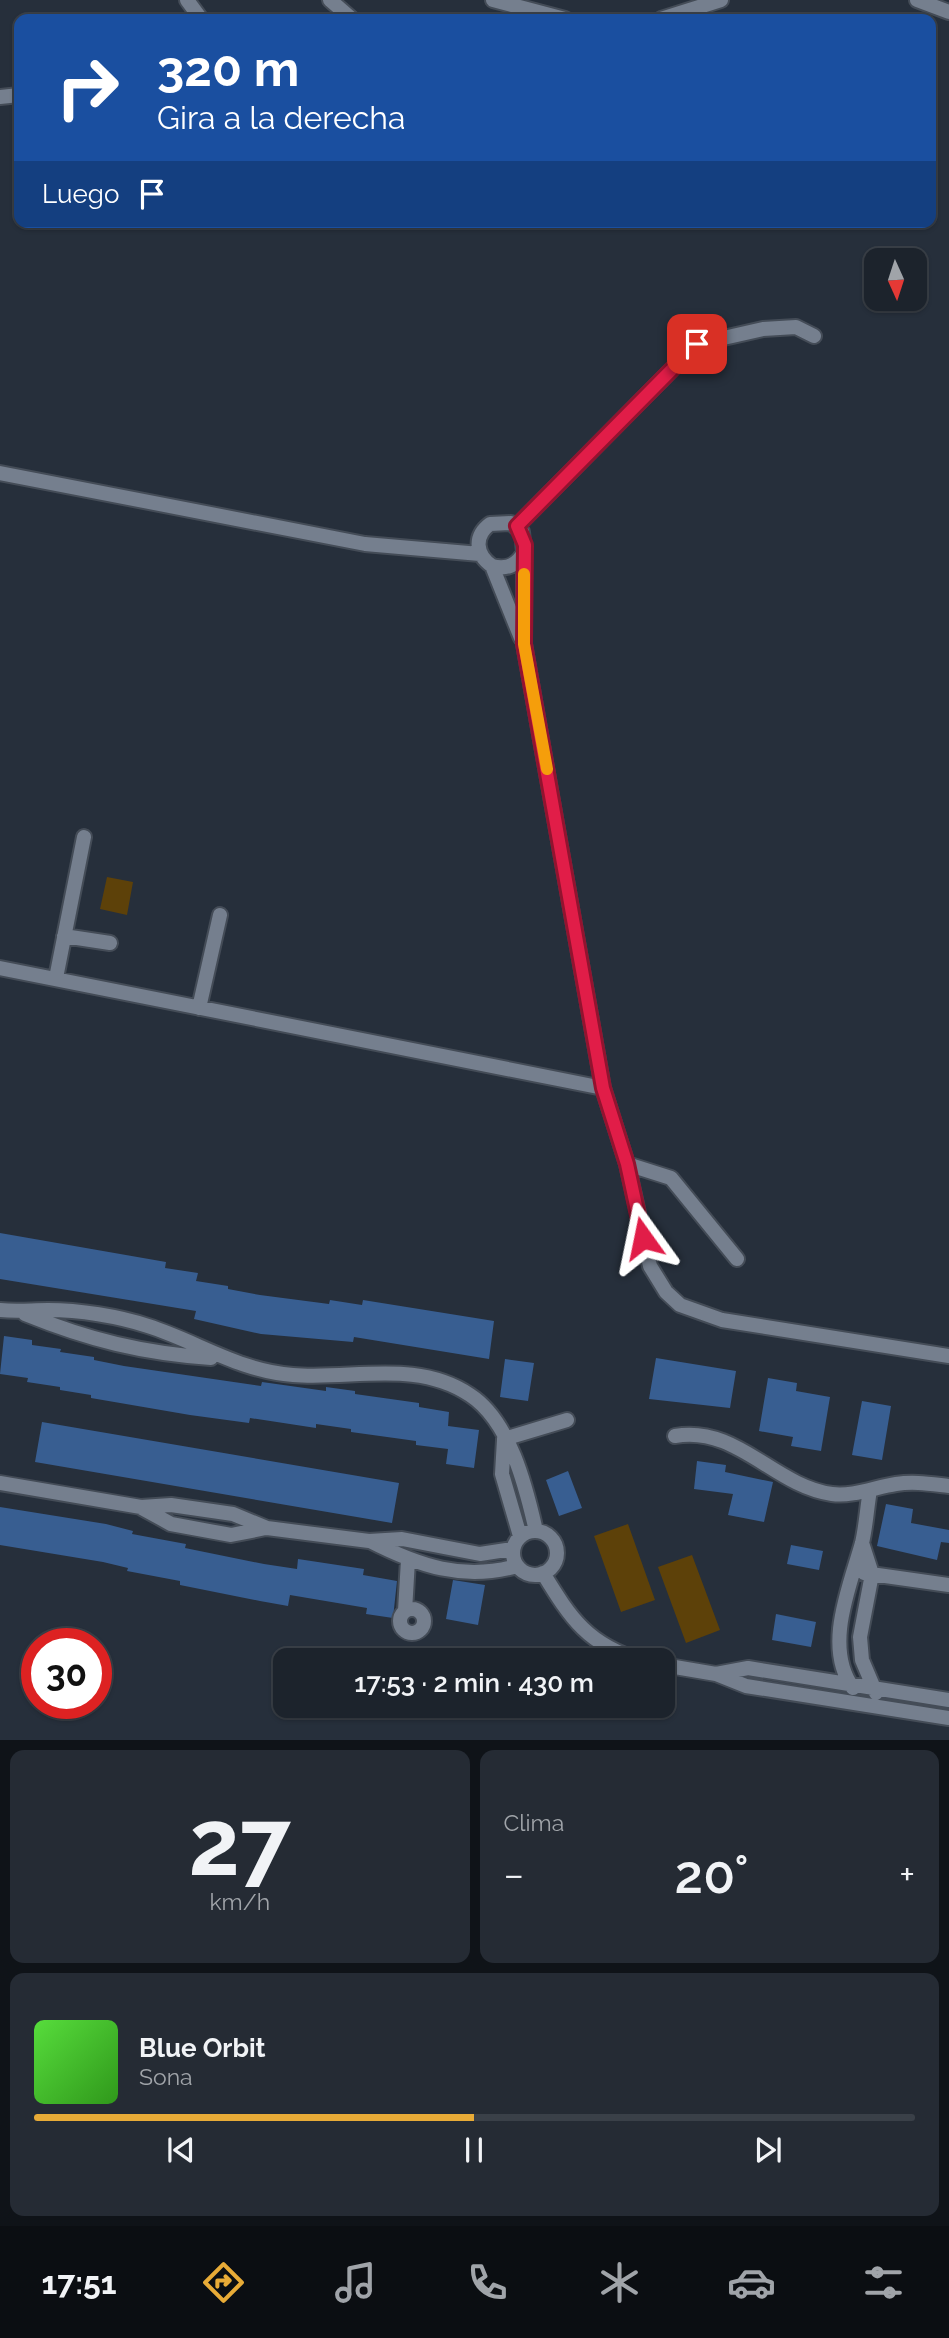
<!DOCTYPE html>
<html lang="es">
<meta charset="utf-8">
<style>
:root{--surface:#1c232c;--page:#252b34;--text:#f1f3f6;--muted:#a0a4a9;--line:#3a4048;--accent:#e8ab37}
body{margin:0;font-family:Raleway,sans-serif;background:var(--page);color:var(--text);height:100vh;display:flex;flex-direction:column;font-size:26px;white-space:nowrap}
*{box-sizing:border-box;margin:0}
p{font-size:23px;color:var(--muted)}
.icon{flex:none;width:38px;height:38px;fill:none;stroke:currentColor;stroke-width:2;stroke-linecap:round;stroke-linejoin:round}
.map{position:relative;height:1740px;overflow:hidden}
.panel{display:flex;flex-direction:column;gap:10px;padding:10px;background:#0f1318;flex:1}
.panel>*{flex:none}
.top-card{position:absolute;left:14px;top:14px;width:922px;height:214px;border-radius:14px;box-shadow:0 2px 5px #0004,0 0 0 2px var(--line);background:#1a4fa0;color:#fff;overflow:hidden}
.needle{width:46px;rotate:177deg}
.controls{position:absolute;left:864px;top:248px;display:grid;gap:14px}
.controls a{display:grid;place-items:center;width:63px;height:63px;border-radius:14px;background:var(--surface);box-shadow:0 2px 5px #0004,0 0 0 2px var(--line);font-size:35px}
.speed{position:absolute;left:21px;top:1628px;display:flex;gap:14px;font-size:35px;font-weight:700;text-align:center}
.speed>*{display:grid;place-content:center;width:91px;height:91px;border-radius:50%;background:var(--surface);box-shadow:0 2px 5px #0004,0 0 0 2px var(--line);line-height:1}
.speed .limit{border:10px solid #d22;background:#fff;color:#111}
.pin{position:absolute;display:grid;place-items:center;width:60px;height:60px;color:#fff;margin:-30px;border-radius:14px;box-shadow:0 4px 10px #0006}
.me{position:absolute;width:77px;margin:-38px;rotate:348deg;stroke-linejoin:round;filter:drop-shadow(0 0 5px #0008)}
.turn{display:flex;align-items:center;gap:24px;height:147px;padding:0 28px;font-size:32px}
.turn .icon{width:91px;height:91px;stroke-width:2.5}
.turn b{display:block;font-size:49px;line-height:60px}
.then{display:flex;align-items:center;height:66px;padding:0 28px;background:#0003;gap:14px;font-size:26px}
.big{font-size:52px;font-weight:600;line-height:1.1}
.panel .tile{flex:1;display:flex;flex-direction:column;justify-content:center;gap:10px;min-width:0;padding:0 24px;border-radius:14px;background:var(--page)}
.panel .dial{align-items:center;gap:0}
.dial b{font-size:91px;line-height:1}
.song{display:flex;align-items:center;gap:21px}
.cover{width:84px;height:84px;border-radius:10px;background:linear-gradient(135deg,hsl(110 70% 55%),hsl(110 70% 35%))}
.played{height:7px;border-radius:4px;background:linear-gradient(90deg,var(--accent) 50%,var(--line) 50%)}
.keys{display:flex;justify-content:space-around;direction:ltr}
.heat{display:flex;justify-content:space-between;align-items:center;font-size:38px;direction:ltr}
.panel .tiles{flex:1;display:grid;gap:10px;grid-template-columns:1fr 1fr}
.tile:last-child{grid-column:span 2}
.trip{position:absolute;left:273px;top:1648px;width:402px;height:70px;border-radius:14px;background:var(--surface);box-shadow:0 2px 5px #0004,0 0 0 2px var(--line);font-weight:600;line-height:70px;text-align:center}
.dock{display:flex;height:112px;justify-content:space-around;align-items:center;background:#0b0e12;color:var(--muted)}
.dock .icon{width:49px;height:49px}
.dock .active{color:var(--accent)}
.dock b{font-size:32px;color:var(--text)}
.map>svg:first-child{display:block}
</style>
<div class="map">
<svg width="949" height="1740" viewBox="0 0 949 1740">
<rect width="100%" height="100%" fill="#262f3b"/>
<path fill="#5d4109" d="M107,877L133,882L127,915L100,909Z
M628,1524L655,1600L621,1612L594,1536Z
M692,1555L720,1630L686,1643L658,1567Z"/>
<path fill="#385e91" d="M0,1233L166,1262L165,1268L198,1273L196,1281L228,1286V1289L260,1295L329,1304L330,1300L362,1305L363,1300L494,1321L489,1359L354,1337L353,1342L261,1334L194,1319L196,1311L0,1279Z
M4,1336L32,1340V1345L61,1349L60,1352L94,1357V1360L124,1366L261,1386L262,1382L326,1391V1387L355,1391V1394L419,1403V1407L449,1412L448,1426L479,1430L474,1468L446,1464L448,1449L416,1445V1441L351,1432V1429L316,1424V1428L250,1418L249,1423L190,1415L91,1398V1395L60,1390V1387L27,1382L28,1378L0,1374Z
M656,1358L736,1371L730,1408L649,1399Z
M505,1359L534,1363L528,1401L500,1397Z
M768,1378L797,1383L796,1391L830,1397L821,1451L791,1446L793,1437L759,1431Z
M862,1401L891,1406L882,1460L852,1455Z
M42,1422L399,1483L392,1523L35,1462Z
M697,1461L726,1465L725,1472L773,1482L764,1522L728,1515L733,1494L694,1489Z
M568,1471L582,1508L559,1516L546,1480Z
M886,1504L913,1509L911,1523L949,1530V1543L941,1542L937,1560L877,1546Z
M0,1507L106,1524L133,1531L132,1534L186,1544L185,1548L264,1564L297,1569L298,1559L364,1569L363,1575L397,1581L393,1618L366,1614L367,1608L290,1595L288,1606L260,1601L180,1585V1581L127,1571L128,1568L103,1562L0,1545Z
M791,1545L823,1551L819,1570L787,1564Z
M453,1580L485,1585L478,1625L446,1619Z
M776,1614L816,1622L811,1647L772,1640Z"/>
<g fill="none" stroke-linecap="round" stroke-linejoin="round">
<g stroke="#444c57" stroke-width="18">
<path id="minor" d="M187,0L201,19
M330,0L352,19
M493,0L565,19
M917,0L949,12
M661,19L721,0
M0,97L19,95
M0,473L365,544L480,554
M517,526L697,344L763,329L796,327L814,336
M524,552V644L603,1088L627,1164L650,1266L666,1292L680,1305L722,1320L949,1356
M492,566C506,570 517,566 524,552L522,532L511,523L490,524C474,536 475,554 492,566L521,638
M64,936L110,943
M0,968L603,1088
M56,978L84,837
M199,1008L220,915
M627,1164L671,1178L737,1259
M0,1310C17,1312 31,1310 48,1310C79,1310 118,1316 148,1326C198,1342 239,1371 293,1375C352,1380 417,1359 470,1395C510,1421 526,1487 536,1531
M25,1314C89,1340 142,1353 211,1358
M675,1436C737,1425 774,1486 832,1494C852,1497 876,1487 896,1484C914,1481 931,1484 949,1486
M504,1439L567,1420
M504,1440L502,1474L520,1536
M0,1483L141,1507L171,1505L233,1514L267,1528L369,1541L402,1539L480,1554L513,1549
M142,1508L171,1524L231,1535L266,1528
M513 1553a22 22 0 1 1 44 0a22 22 0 1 1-44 0Z
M370,1541C419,1566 463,1581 517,1566
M862,1543L872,1574L860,1637L862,1660L876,1693
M543,1573C571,1619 588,1645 642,1661
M864,1573L949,1585
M400 1621a12 12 0 1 1 24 0a12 12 0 1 1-24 0Z
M405,1611L408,1560
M663,1665L716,1674L746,1686L949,1718
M716,1674L748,1668L949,1700
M853,1688C823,1647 850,1586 862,1543C866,1526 867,1507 870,1490"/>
</g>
<use href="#minor" stroke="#757f8e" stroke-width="14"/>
</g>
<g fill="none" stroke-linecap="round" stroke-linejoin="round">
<g stroke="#92132f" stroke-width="18">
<path id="route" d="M643,1238L627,1164L603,1088L524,644L525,545L517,526L697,344"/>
</g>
<use href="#route" stroke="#e11d48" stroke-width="12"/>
<path stroke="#f59e0b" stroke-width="12" d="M524,574V644L547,769"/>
</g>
</svg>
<div class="controls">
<a><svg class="needle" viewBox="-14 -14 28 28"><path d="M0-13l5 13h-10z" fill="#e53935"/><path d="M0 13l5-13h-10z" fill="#a0a4a9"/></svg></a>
</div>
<div class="speed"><div class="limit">30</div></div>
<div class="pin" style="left:697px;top:344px;background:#d93025"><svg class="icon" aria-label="arrive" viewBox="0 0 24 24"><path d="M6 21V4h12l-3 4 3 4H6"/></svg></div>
<svg class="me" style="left:643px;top:1238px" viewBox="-20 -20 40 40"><path d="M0-17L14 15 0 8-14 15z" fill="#e11d48" stroke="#fff" stroke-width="4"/></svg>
<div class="trip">17:53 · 2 min · 430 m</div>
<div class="top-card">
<div class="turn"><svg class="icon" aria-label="right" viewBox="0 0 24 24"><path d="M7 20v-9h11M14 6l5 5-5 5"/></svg><div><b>320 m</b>Gira a la derecha</div></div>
<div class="then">Luego<svg class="icon" aria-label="arrive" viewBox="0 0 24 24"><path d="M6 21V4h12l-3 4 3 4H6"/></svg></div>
</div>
</div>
<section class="panel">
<div class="tiles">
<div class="tile dial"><b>27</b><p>km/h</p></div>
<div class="tile"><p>Clima</p>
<div class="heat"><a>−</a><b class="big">20°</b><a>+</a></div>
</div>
<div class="tile">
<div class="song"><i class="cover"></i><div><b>Blue Orbit</b><p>Sona</p></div></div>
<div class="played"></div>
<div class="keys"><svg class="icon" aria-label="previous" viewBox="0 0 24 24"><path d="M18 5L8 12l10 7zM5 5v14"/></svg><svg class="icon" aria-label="pause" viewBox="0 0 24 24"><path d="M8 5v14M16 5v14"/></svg><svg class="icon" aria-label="next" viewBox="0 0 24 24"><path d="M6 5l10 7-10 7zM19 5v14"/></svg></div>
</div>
</div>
</section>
<nav class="dock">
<b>17:51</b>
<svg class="icon active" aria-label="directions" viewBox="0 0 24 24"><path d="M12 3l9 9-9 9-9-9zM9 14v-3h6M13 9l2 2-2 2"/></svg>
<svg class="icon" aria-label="music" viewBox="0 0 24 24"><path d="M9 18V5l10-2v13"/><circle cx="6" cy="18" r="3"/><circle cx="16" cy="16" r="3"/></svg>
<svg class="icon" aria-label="phone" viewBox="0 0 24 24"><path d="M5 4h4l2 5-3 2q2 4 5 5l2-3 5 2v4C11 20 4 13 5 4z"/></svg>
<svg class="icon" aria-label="climate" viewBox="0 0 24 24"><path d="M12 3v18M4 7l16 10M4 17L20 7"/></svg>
<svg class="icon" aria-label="car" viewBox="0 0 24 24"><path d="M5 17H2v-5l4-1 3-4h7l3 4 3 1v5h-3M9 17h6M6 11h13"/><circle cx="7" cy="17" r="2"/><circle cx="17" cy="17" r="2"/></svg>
<svg class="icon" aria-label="filters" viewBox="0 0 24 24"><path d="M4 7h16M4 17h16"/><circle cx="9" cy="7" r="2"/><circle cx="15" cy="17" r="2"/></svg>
</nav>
